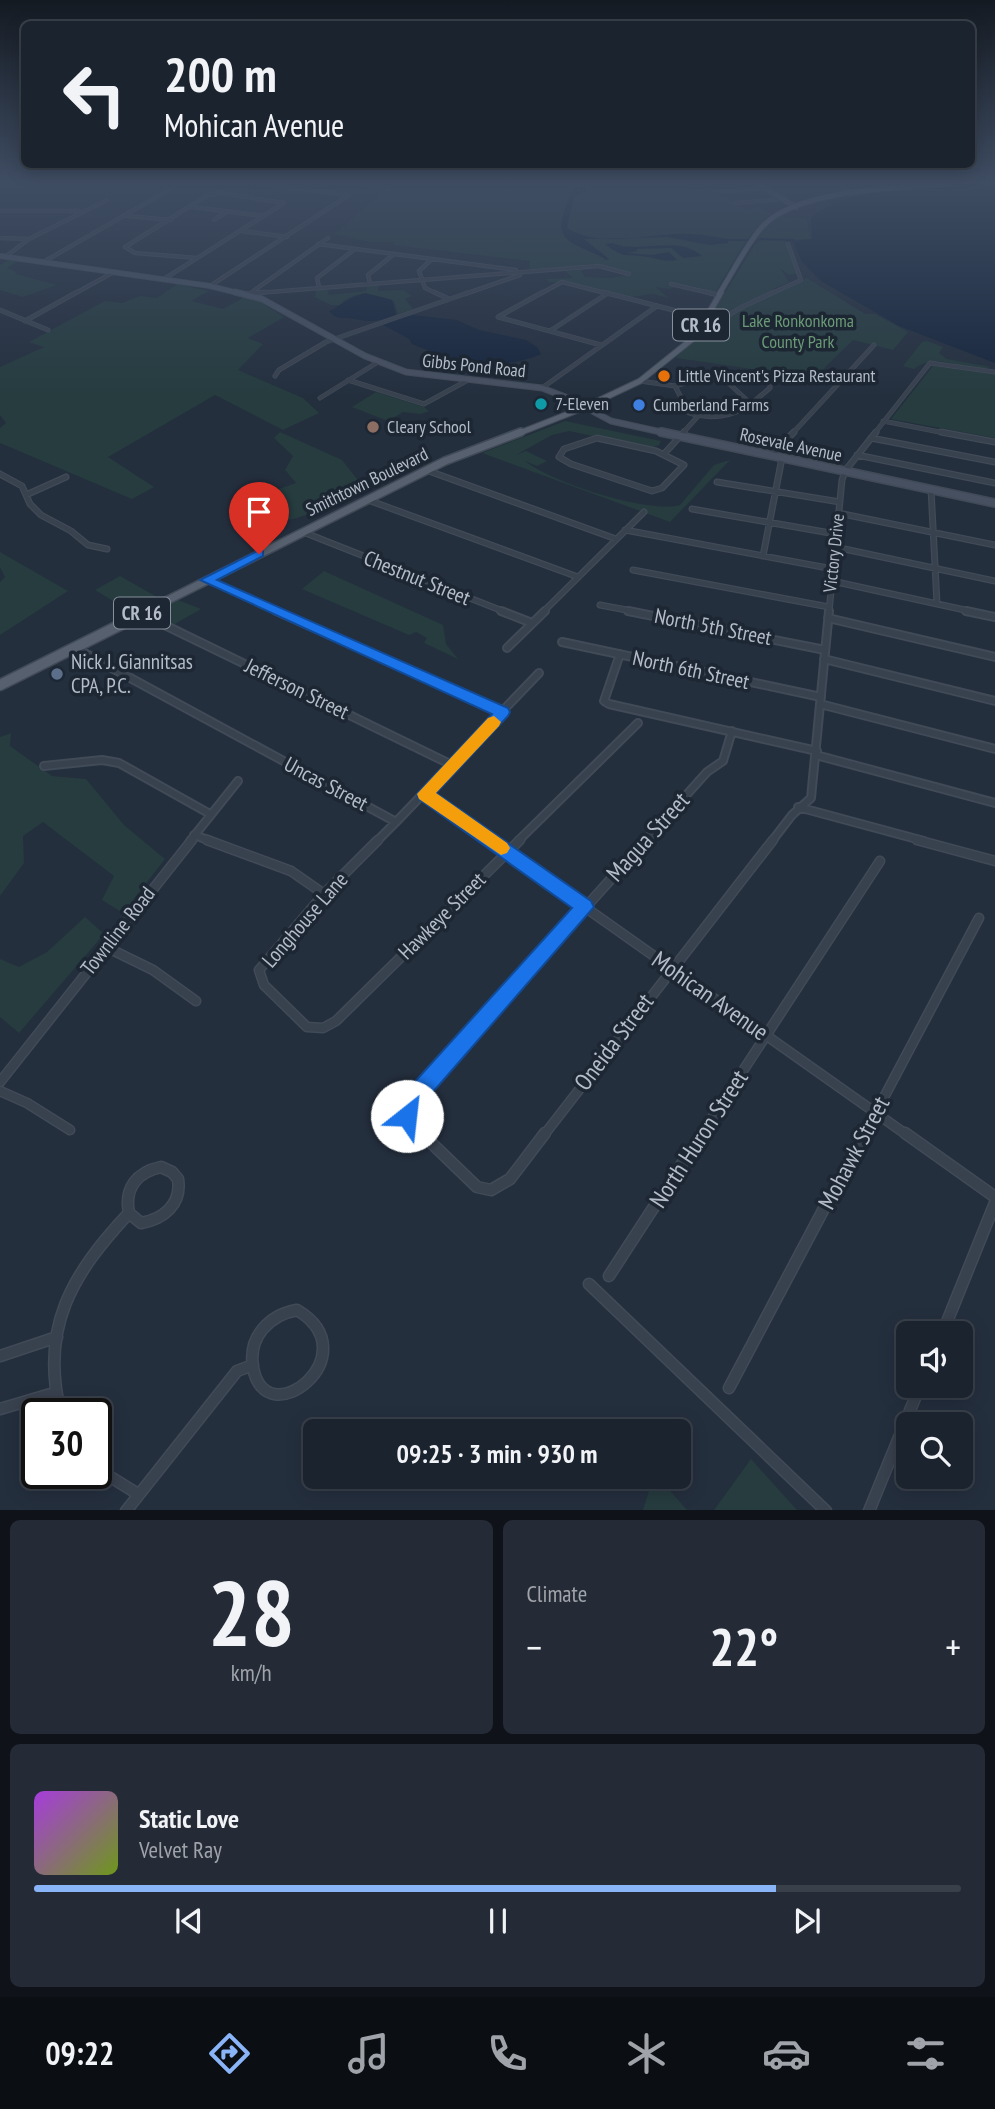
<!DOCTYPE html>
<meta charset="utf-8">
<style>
:root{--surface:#1b232e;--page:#242b36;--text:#f1f3f6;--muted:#a0a4aa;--line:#39404a;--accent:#8ab4f8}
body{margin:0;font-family:"PT Sans Narrow",sans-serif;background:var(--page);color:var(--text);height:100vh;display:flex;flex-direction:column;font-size:26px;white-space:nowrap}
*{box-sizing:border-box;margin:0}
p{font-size:23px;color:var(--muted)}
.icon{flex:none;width:38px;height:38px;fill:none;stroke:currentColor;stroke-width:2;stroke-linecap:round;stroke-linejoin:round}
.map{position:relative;height:1510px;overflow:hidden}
.details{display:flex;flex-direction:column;gap:10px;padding:10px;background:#0f1319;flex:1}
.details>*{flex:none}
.guide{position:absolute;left:21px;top:21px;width:954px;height:147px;border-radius:10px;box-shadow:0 4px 18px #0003,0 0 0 2px var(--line);background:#1b232e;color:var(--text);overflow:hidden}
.tools{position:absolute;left:896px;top:1321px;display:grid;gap:14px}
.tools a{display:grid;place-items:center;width:77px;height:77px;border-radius:10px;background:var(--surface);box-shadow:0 4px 18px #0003,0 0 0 2px var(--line);font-size:35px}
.speed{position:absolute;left:21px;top:1398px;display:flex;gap:14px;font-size:35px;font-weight:700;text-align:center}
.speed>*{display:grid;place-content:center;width:91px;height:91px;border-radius:50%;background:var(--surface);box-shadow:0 4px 18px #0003,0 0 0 2px var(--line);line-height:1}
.speed .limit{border:4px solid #111;border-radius:10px;background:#fff;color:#111}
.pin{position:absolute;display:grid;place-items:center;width:60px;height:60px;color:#fff;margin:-72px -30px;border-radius:50% 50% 50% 0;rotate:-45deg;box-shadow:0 0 7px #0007}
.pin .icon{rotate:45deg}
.me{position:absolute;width:77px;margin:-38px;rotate:29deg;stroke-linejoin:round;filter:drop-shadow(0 0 5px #0008)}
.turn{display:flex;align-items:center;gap:24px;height:147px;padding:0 28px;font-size:32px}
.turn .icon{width:91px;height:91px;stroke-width:2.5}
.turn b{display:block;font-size:49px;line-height:60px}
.big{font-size:52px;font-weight:700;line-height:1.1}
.details .card{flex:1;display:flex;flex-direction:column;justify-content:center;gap:10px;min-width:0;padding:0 24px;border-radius:10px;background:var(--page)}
.details .dial{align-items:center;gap:0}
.dial b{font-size:91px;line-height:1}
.song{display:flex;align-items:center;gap:21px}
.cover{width:84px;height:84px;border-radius:10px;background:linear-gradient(135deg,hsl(280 70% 55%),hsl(80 70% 35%))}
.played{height:7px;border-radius:4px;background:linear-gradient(90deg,var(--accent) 80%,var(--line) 80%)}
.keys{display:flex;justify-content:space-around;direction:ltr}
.heat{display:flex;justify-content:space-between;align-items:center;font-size:38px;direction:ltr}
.details .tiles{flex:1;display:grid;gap:10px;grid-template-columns:1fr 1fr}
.card:last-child{grid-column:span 2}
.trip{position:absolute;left:303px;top:1419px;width:388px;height:70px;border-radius:10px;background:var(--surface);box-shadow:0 4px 18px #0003,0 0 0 2px var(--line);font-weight:700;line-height:70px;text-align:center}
.dock{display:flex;height:112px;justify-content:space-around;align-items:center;background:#0b0e12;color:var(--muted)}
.dock .icon{width:49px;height:49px}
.dock .on{color:var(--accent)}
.dock b{font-size:32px;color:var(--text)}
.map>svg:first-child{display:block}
</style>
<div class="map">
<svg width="995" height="1511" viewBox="0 0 995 1511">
<rect width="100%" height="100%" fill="#242f3e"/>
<path fill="#263c3f" d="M391,184H682L727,198L745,209L759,207L772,214C751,225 728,272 715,293L680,285L670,289L655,287L669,298L653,294L630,297L574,283L550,282L545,279L573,278L565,271L581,270L585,277L611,278L633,274L597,265L534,271L529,268L530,261L393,245L394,242H370L335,234Z
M781,216L806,218L811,239L784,240L787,242L797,274L789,275L780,268L789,282L771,290L780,291L807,278L865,314H875L908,332L893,350L853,340L814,378L676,358L701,331L755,245L763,239L758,238L766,226Z
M9,260L19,261L7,268L15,271L16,274L57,285L23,297L0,290V265Z
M177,284L209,291L191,301L223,309L245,297L259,301L284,317L248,338L263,344L238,370L303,398L319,413L283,430L215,395L108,457L154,487L132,499L0,443V428L6,423L0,415V367L44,347L29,342L105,301L122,303L140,296L157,298Z
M379,284L378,291L403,290L412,296L405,299L413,309L398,314L394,301C374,294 356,289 339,305H331L315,297L316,289L327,288L329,295L366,291L368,285Z
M927,341L943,347L939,353L947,359L991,367C963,375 941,349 914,369L903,366L922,342Z
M933,366L995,374V438L891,419Z
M376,392L424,407L429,411L421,414L403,412L388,421L352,407Z
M565,421L661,441L659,445L650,448L569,431L552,435L516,455L526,451L547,461L537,466L525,461C551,482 648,514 680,505L714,465L730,460L670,522L482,453Z
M280,432L342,460L365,489L324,510L289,520L248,506V490L273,491L296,483L285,470L293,456L274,438Z
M0,552L68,591L0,635V582L5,577L0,567Z
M324,571L443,625L446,644L458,659L424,643L427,638L416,632L409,635L302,589Z
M120,576L157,597L128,610L95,590Z
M178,600L201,609L173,625L150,615Z
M11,733L10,746L52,776L86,779L124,825L165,859L123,913L102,900L114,876L43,822L23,836L24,863L0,896V737Z
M85,917L104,934L19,1033L0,1017V959L19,967L47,952Z
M751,1459L797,1510H714Z
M653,1477H658L687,1510H643Z"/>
<path fill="#17263c" d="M980,184H995V363L899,326L821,281L802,262L793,241L812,239L811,218C846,185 934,190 980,184Z
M576,187L585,188L587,191L574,197L567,228C602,250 651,232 690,234C702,234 715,237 728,239V243L710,245L667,237L584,239L609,259L606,260C589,247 555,246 562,218C566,205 567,198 576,187Z
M612,243C642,255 675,234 702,256L683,258L671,248L637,249V251L627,253L651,255L669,252L677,260C665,262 659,259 648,257C625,253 626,260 605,244Z
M365,293L392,300L396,315C380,321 371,323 355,319C345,317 337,321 329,311C342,305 350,297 365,293Z
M414,315L457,320L479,330L526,340L537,347L541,354C498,373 453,361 412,344L409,339L383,325L395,319Z"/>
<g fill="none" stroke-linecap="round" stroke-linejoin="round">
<path stroke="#17263c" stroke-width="2" d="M760,239L793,240
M728,240H749"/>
<g stroke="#414a57" stroke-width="4.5">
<path id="street-far5" d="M360,184L387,188L390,184
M838,184L852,194
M0,186H176
M715,192L764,188
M735,203L782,199
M192,207L263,216
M0,211H79
M127,216L171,220
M214,220L228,211
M242,231L287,237
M0,238L29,239
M318,244L516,270
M5,257L29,239L107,200
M432,259L419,271L425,288L438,294
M45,261L174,187
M164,279L284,203L222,193L208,195L125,247L135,253L197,258
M370,283L368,275L394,254
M671,284L714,294
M210,286L349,195L260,184
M319,287L317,278L355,249
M252,292L328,238
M74,294L114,272
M243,294L599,266L629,274
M465,294L520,275
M540,294L562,282L609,294
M770,294L801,280L788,244"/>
</g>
<g stroke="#414a57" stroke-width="5">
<path id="street-far4" d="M434,292L449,299
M603,292L704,318
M706,292L718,295
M243,294L265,292
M0,310L48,330
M498,317L543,292
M498,317L601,345
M25,321L77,292
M550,331L608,293
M696,336L740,308L774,292
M275,376L279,370L326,342L470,292
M709,376L723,378L751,404C733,417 710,420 689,413L675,386Z
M725,378L770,383V388L751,404
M348,380L424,404L468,380
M640,381L675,386
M542,388L657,306
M320,398L378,362
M883,421L950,434
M682,434L698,416
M792,434L874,345
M874,434L930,363L995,372"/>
</g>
<g stroke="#414a57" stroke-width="7">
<path id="street-far3" d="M941,432L995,442
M597,438L656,451L684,465L662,488L652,491L571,464L559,457L564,449Z
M871,438L995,462
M664,454L684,432
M772,455L794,432
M857,455L995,483
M426,470L616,539
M0,474L22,486L30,504L41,515L71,531L88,545L107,549
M717,482L840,502
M931,489L937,604
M26,495L66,477
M368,500L578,577
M692,509L836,534
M838,513L995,545
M625,530L833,569
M303,532L505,612
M835,547L995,581
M763,556L782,458
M633,570L829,607
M207,580L279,612
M832,581L974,612
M600,605L637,612
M543,612L644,512
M829,612L842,480L845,471L876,432"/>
</g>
<g stroke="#414a57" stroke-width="10">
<path id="street-far2" d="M276,611L503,712
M501,611L532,623
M628,611L825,650
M966,611L995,617
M142,614L452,765
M828,618L995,657
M562,642L821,697
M75,648L396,822L539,673
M507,648L545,611
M620,654L604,701L609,704L817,751
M824,659L995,701
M820,704L995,749
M816,755L995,803
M44,766L102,760L119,763L210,814
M425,794L492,841
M798,807L924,841
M194,835L211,841
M190,841L238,781
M377,841L396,822
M518,841L638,723
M645,841L707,772L723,761L732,731
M772,841L792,815L811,798L829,611"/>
</g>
<g stroke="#414a57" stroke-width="11">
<path id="street-far1" d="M207,840L291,871L324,894
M378,840L324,894L259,970L264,985L307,1027L323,1028L336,1021L520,840
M490,840L907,1135
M917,840L995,861
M106,947L153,970L196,1001
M0,1082L192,840
M0,1091L27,1103L70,1130
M423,1135L407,1116L409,1104L646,840
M544,1135L773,840
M701,1135L880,861
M864,1135L979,918"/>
</g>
<g stroke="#414a57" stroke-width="13">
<path id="street" d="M421,1133L477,1187L491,1190L510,1179L545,1133
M905,1133L995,1197
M161,1167L172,1172L178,1179C182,1204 164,1219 141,1223L129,1213C124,1188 137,1172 161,1167Z
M609,1276L702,1133
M589,1284L826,1511
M297,1310C371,1354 265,1438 253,1367C248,1337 269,1315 297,1310Z
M942,1334L995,1203
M0,1356L57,1337
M729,1388L864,1133
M0,1409L54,1393
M61,1414C39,1328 72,1274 129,1213
M96,1468L138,1494
M126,1511L237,1371L253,1365
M869,1511L920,1386"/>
</g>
<g stroke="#414a57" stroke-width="6">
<path id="secondary-far2" d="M758,184L796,207
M0,256L210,286L242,294"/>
</g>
<g stroke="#414a57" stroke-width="7">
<path id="secondary-far1" d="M235,292L262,299L365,356L406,372L542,388L568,398L611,421L670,434"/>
</g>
<g stroke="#414a57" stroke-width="10">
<path id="secondary" d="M661,432L995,503"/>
</g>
<g stroke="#414a57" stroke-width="6">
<path id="primary-far3" d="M719,294C732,274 747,243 763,226C798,189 900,188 949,184"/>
</g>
<g stroke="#414a57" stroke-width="7">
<path id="primary-far2" d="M517,434L583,408L640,381L696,336L721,292"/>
</g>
<g stroke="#414a57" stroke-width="10">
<path id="primary-far1" d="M144,612L445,461L521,432"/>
</g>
<g stroke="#414a57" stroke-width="13">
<path id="primary" d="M0,685L148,611"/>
</g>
<use href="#street-far5" stroke="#38414e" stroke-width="2.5"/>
<use href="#street-far4" stroke="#38414e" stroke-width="3.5"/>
<use href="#street-far3" stroke="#38414e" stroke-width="4.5"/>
<use href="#street-far2" stroke="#38414e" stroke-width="6"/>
<use href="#street-far1" stroke="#38414e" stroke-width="8"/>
<use href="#street" stroke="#38414e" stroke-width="10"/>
<use href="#secondary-far2" stroke="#465061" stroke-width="4.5"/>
<use href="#secondary-far1" stroke="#465061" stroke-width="5"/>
<use href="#secondary" stroke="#465061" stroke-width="7"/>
<use href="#primary-far3" stroke="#56606e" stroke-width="4.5"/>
<use href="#primary-far2" stroke="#56606e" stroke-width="5"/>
<use href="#primary-far1" stroke="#56606e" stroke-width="7"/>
<use href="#primary" stroke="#56606e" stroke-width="10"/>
</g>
<linearGradient id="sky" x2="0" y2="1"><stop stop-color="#141a22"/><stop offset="0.46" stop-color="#3f4d63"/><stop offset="1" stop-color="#3f4d63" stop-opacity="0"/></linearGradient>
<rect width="995" height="396" fill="url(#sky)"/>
<path fill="#1a73e8" stroke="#114b97" stroke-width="2" d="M259,550L263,551V556L217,580L508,708L510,712L508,716L436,793L591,901L594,907L426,1100L419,1109L415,1124L407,1127L399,1124L396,1116L401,1097L572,908L419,799L417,794L492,714L200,580Z"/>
<path fill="#f59e0b" d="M494,716L501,722L499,726L436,793L507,843L510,848L507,853L501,855L419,799L417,794L488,718Z"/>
<circle fill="#e8710a" stroke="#1d2633" stroke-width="2.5" cx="664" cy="376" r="7"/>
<circle fill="#0f9aa8" stroke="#1d2633" stroke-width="2.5" cx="541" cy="404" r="7"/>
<circle fill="#3f7fe0" stroke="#1d2633" stroke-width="2.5" cx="639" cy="405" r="7"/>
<circle fill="#8d6e63" stroke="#1d2633" stroke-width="2.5" cx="373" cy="427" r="7"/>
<circle fill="#5c6f8a" stroke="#1d2633" stroke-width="2.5" cx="57" cy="674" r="7"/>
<g text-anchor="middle" stroke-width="7" stroke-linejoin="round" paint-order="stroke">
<g font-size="18" fill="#6b9a76" stroke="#1d2633">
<text x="798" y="327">Lake Ronkonkoma<tspan x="798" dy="21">County Park</tspan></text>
</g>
<g font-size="18" fill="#b4bcc9" stroke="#1d2633">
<text transform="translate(474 366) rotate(6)" y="6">Gibbs Pond Road</text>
<text transform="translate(791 445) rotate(12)" y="6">Rosevale Avenue</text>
<text transform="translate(367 482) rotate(-26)" y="6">Smithtown Boulevard</text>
<text transform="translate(834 553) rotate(-84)" y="6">Victory Drive</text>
</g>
<g font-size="18" fill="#b4bcc9" stroke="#1d2633" text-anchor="start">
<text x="678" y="382">Little Vincent's Pizza Restaurant</text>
<text x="555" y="410">7-Eleven</text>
<text x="653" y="411">Cumberland Farms</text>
<text x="387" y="433">Cleary School</text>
</g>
<g fill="#1d2633" stroke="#878f9c" stroke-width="2">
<rect x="673" y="309.5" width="56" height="31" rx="5"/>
<rect x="114" y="597.5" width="56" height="31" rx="5"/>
</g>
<g font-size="19" font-weight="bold" fill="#b4bcc9">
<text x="701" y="332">CR 16</text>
<text x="142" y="620">CR 16</text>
</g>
<g font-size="21" fill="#b4bcc9" stroke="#1d2633">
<text transform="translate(417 578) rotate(22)" y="7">Chestnut Street</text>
<text transform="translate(713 627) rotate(11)" y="7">North 5th Street</text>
<text transform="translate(691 670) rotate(12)" y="7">North 6th Street</text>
<text transform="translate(297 689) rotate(26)" y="7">Jefferson Street</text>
<text transform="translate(326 784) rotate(28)" y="7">Uncas Street</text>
<text transform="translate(442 916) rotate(-45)" y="7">Hawkeye Street</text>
<text transform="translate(305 920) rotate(-49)" y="7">Longhouse Lane</text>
<text transform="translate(118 931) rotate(-52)" y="7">Townline Road</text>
</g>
<g font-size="21" fill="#b4bcc9" stroke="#1d2633" text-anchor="start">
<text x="71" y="669">Nick J. Giannitsas<tspan x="71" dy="24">CPA, P.C.</tspan></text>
</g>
<g font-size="24" fill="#b4bcc9" stroke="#1d2633">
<text transform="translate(648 837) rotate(-48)" y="8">Magua Street</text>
<text transform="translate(710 996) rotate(35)" y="8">Mohican Avenue</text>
<text transform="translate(614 1042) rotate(-53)" y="8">Oneida Street</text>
<text transform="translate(699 1139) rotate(-57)" y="8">North Huron Street</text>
<text transform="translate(854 1153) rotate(-62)" y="8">Mohawk Street</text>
</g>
</g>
</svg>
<div class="tools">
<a><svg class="icon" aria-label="sound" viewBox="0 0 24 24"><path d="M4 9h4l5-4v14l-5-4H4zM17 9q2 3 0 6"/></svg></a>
<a><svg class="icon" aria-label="search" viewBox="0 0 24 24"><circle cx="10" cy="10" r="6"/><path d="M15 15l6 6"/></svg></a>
</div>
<div class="speed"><div class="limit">30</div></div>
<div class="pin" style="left:259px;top:554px;background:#d93025"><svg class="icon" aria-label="arrive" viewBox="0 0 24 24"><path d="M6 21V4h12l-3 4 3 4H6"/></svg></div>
<svg class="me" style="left:407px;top:1116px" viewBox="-20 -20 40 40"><circle r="19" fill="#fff"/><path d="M0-13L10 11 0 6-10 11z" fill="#1a73e8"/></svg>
<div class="trip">09:25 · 3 min · 930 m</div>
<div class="guide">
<div class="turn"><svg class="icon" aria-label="left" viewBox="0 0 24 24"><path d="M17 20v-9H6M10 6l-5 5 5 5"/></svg><div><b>200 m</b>Mohican Avenue</div></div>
</div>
</div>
<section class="details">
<div class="tiles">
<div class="card dial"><b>28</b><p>km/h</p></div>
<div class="card"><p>Climate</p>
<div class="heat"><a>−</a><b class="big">22°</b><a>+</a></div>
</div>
<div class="card">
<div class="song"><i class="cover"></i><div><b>Static Love</b><p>Velvet Ray</p></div></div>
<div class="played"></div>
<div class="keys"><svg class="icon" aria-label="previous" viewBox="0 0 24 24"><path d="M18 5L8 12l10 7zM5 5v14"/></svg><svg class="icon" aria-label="pause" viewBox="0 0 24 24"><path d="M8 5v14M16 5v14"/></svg><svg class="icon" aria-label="next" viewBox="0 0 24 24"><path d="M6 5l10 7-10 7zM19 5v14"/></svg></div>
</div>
</div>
</section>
<nav class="dock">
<b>09:22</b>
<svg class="icon on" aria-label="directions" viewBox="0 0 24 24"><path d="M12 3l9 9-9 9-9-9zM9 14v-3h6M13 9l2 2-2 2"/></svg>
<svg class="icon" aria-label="music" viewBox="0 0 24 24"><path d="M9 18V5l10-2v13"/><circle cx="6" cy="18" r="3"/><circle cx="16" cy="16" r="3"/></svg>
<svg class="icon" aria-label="phone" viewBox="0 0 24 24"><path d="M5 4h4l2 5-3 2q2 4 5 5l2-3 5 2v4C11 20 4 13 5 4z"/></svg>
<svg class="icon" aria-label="climate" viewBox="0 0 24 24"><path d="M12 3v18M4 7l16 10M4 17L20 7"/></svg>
<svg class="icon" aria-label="car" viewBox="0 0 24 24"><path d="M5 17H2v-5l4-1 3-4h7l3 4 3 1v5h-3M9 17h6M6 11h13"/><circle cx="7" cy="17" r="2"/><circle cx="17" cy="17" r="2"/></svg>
<svg class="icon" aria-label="filters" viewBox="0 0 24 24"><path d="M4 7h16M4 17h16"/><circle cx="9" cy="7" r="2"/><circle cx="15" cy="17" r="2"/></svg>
</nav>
